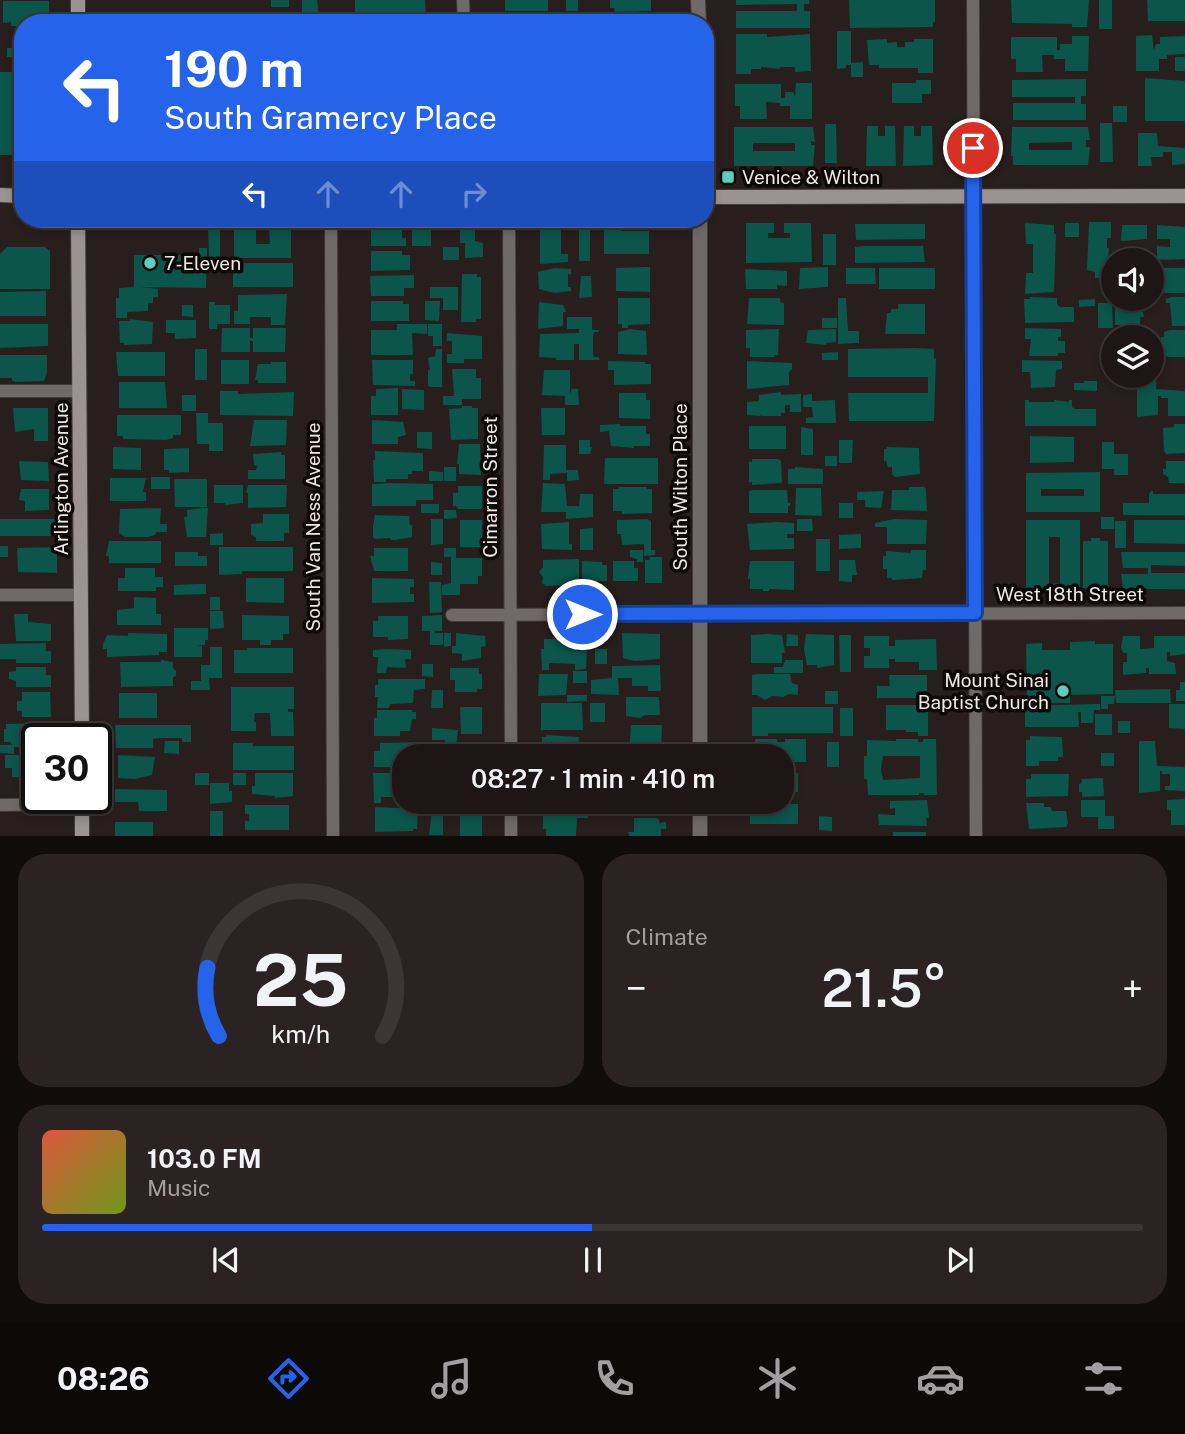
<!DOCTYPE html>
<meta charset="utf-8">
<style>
:root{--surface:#1e1616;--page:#2b2323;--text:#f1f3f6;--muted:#a19fa1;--line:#3c3535;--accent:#2563eb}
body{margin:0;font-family:"Public Sans",sans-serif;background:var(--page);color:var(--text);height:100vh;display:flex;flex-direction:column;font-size:26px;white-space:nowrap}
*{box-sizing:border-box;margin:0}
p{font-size:23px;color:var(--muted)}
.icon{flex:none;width:38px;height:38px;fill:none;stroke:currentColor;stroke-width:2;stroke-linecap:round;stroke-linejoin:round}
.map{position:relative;height:836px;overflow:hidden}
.panel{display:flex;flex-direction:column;gap:18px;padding:18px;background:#100c0c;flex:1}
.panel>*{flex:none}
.banner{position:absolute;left:14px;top:14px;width:700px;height:214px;border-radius:28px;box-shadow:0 4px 10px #0003,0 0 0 2px var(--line);background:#2563eb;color:#fff;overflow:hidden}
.buttons{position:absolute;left:1101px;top:248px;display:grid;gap:14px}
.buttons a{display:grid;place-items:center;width:63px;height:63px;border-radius:50%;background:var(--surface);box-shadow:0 4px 10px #0003,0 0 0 2px var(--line);font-size:35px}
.speed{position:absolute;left:21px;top:723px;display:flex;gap:14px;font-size:35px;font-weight:700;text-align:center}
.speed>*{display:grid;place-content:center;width:91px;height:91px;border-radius:50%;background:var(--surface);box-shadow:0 4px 10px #0003,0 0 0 2px var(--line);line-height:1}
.speed .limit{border:4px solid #111;border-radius:10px;background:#fff;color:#111}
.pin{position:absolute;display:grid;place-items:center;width:60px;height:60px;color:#fff;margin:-30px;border:4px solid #fff;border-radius:50%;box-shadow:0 2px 7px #0007}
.me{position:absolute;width:77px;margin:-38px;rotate:90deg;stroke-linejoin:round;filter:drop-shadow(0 0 5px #0008)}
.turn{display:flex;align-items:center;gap:24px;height:147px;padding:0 35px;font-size:32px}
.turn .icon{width:91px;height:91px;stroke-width:2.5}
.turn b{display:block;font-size:49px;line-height:60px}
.lanes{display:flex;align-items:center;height:66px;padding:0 35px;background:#0003;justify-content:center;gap:35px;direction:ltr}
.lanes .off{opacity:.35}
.big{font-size:52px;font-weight:600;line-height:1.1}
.panel .widget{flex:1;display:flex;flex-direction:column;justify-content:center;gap:10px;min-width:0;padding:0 24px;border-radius:28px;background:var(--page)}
.panel .dial{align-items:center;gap:0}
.dial svg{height:182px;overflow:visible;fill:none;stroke:var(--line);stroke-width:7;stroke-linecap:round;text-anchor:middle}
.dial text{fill:var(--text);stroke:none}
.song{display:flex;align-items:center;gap:21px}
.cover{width:84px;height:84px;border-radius:10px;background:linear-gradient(135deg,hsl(10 70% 55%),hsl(80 70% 35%))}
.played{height:7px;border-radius:4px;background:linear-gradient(90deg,var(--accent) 50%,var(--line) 50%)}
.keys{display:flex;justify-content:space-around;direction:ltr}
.heat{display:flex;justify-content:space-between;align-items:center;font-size:38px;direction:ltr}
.panel .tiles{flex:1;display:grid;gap:18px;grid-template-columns:1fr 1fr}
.widget:last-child{grid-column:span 2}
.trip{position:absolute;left:392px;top:744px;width:402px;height:70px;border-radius:28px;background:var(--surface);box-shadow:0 4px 10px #0003,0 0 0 2px var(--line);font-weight:600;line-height:70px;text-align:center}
.dock{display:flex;height:112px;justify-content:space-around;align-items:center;background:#0c0909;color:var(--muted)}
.dock .icon{width:49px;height:49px}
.dock .current{color:var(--accent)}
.dock b{font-size:32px;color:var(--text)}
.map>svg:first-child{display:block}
</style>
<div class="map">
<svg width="1185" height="836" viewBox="0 0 1185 836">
<rect width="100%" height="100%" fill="#281e1d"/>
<path fill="#0b554a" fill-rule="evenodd" d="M271,0H289V7H271Z
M302,0H317L319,16H302Z
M355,0H425L426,15H355Z
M505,0H548V11H505Z
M566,0H578V11H566Z
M610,0H651V11L615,12L614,8H610Z
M736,0H809V4H804V11H810V28H736V11H797V4L736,5Z
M849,0H935V22H933V27L850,28Z
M1011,0H1089L1087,27H1072V24L1012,23Z
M1099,0H1112V29H1099Z
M1147,0H1185V21H1148Z
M3,1H49V18H44V23H23V26H11V22L3,23Z
M567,14H578V23H567Z
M617,14H650V23H599V19H603L605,16Z
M505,18L550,19V23H505Z
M837,31H851V65H846V68L837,69Z
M736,34H767V37L810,34L811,71L795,72V67H780V69L761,67V69H751V74H736Z
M16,35H23V57H7V48H12Z
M1152,35L1154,50L1156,44H1160V37L1185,36V54L1167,55V59H1159V71H1136V36Z
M1072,36H1089L1088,71H1065V59H1054V55H1042L1043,72H1016V59H1011V37H1057V50H1060V44H1072Z
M887,39V43L897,42V47H905V42H914V39H933V73H918V68H879V65H869L867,40Z
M1175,57H1185V71H1175Z
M863,62V77H851V63Z
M0,72H23V155H0Z
M1145,78L1185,81V121H1145Z
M1086,79V96H1081V104H1086V120H1013V103H1075V97H1012V80Z
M916,80H931V94H922V103H892V83H916Z
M796,83H812V119H790V106H780V103L766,102L767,119H740V106H735V84H781V98H785V92H793L795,97Z
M1113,106H1127V122H1113Z
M1100,123H1112L1113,162H1100Z
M825,124H836L837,163H825Z
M867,126H878V136H885V126H895L896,166H866Z
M904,126H914V136H921V126H932L933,165L903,166Z
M734,127H813L815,142L811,141V145H815L813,166H734ZM753,143H795V151H753Z
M1012,127H1088L1090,140H1086V147H1090L1088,165H1013V156H1011ZM1072,142V150H1029V143Z
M1138,133H1157L1158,146L1185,148V164L1172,165V152H1163V157H1151L1152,166H1138Z
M1089,222H1111V238H1107V248H1109L1107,272H1110L1108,278H1095V272L1087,270Z
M746,223H774V233H768V238H790V233H784V223H811L812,262L746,263Z
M1025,223L1054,225V234H1056L1054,292L1025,294L1026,273H1033V244H1026Z
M1065,223H1079V237H1065Z
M373,224L402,226V238H406V246H371V226Z
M540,224H561V254H568V262L540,264Z
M855,224H925V239L856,240Z
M208,225L220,226V258H209Z
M1122,225H1147V239L1121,241Z
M1157,225L1185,227V259L1157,260V246L1170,247V239H1157Z
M234,226H256V244H270L269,226H291V258H234Z
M460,226L475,227V241L483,243V257L465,258V243H460Z
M604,226H621V231H649V254H604Z
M412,227H431V246H412Z
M579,227H590V261H579Z
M823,234H836V265H823Z
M864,246H923L925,262L855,263V247Z
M7,247H45L50,251V289H0V254Z
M443,247H459V260H443Z
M199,248H207L206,288L141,287L158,289V297H153V303H148V311L127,312V318H116V298H119V288L134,287V255H199Z
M371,251H402V255H410V270L371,271Z
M233,263H293V287H233Z
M646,267H650V292L616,291V268Z
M828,267V287L799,289L800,268Z
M555,268L571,269V274H568V287H571V291L555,293L539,289L538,272Z
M846,268H875L876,284H846Z
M879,268H935V289H879Z
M1152,268H1185V293H1152Z
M745,269L787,271V286L777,285V289H746Z
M462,274H477V277H481V319H476V322H461Z
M414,275V288H404V296H371L370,276Z
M581,276H591L592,297L579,298Z
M430,287H458V310H443V298H430Z
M46,291V316H0V292Z
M287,294L285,325H271V317H250V324H234V311H238V295Z
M1030,297L1057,298V304L1060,307H1074V322L1025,323L1024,299H1030Z
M1172,297H1185V326H1172L1170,303H1166V299Z
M618,298H650V324L628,325V328H622V324H618Z
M749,298H780V302L784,303V325L747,324Z
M838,298H846L848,331H859V343L838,344Z
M1095,299V306L1079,307V300Z
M1115,299H1140L1144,317H1140V325H1115Z
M371,301H403V304H409V321H371Z
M425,301H440L439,321L425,320Z
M209,302H215V305H230V324H217V329H209Z
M539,302L563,305L566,312H563V326L538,329Z
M1098,303H1112L1113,328H1098Z
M898,304H925V334H885L887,313H891V309H898Z
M182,305H193V317L182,316Z
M567,317H592V330H599V332H594L593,337V353L594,357H599V360H579V344H574V360H556V358L539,357L540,334L579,333V329H567Z
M822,318H837V328H822Z
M130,319L153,322L152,344L124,345V343H120L119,321H130Z
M166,320H196V338L175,339V333H166Z
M0,324H48V346L0,348Z
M397,324H427V334L412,333L413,355H371V330H397Z
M428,324H442V346H433V336H428Z
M222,328H250V338H253V328H286L285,352H253V341H250V352H221Z
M1025,328L1061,329V337H1058V341H1065V353H1058V356H1029L1031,339H1025Z
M630,329L646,331L647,355L618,354V332Z
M779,329L778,355H774V357H750V348H746V330Z
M836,329V342L826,343V345L806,343L808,330Z
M1170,330H1185V357H1168L1164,355V349H1160L1161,337H1164V332Z
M447,333L482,336V359H464V363H447V354H452V341H447Z
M915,348L934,349V358L936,359L934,421H849L848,393H928V377H848V349Z
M195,349H207V380H195Z
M436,349H442V387H431L428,386V370H430L428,358L435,356Z
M116,352H165V376H118Z
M838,352V360H822V353Z
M0,355H47V373L44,381L16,382L12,381V378H0Z
M221,360H249V384H221Z
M372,360H413V374H410V381H415V386L373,385Z
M1022,360L1062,361V369L1056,370L1055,387L1031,388L1030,372H1022Z
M608,361L645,362V364H651V384L614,385V370H608Z
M747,361L792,363V369L789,372V385L747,389Z
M271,362H286V383H258V380H255L258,364H271Z
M452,369H476V378H481V399H462V405H443V396H454Z
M544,370H570V394L572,389H578L579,405H565V396L542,395Z
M1137,376L1156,377V389L1185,391V416H1168V398H1161V396H1158V415L1137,417Z
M1084,381H1097V391L1074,390V383H1084Z
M119,382H165L167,408H119Z
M398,388V415H371V396H376V389Z
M402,389L424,390V410L402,409Z
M220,391H238V394L294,392L293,416L220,415Z
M781,392V395L801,394V412H790V405H785V413H781V416H762V414L761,416L747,415V402L759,401V395Z
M619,393H646V400H650V419L619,418Z
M812,394V401L835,400L836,423H806V418L813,417L812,407H803V395Z
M182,395H196V411H182Z
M1025,400H1029V402H1054V400L1069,402V400H1072V407L1075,409H1096V426H1025Z
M462,406H472V408H478V439L451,440L449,409L462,408Z
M13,408H48V441H34V429L15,432Z
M541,408H565V435H542Z
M196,413H208V423H223V451H209V444H197Z
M117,415H181V435H173V438L166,440L123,439V436H117Z
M254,420H287L286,445L250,446Z
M372,420L403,422L406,435L398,437V444H372Z
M620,424V426H646V434H650V446H634V448L611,446L609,431L600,432V425Z
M1174,424H1185V453L1166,454L1164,451L1163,428L1174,427Z
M749,426H786V449H749Z
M801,427L813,429V455H801Z
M417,432H432V449L417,448Z
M1030,436L1074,437V462L1030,463Z
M579,440H590V447H592L590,454H579Z
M839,440H853L852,463H839Z
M1102,442H1114V454H1128V475H1114V469H1102Z
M459,444H480L481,475L459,474V464H457Z
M544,445H566V470H578L579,480L567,481V473L550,474V480H543Z
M113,447L141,448V470L113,469Z
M887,447L919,448L920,474L895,477L892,474V467H888L886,461H884V449H887Z
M189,448V472L169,473V470H164V449Z
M375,451L423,453V471H412V474H408V479H386V482H374L373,460H375Z
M281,452V455H285V479H248V470H256L257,466L254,465L253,454Z
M825,456H837V466H825Z
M605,458H658V484H604Z
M752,459H778L781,461L782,483L752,485V482H749V462H752Z
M19,461L48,462L49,481L21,480Z
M1166,461H1185V483H1169L1168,477L1163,474V469H1166Z
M444,467H456V481H444Z
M795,467L823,469V484H788V469H795Z
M429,471L443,472V481H429Z
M1100,472V512H1026V473ZM1041,489H1084V496H1041Z
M151,477H170V489H151Z
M110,478H146L143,492H146V501H110Z
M174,479H207V507H175Z
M392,483L433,484V500H416V506H372V484Z
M543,483L565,484L567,506H579L580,494H593V517L566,519V512H541Z
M214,485H243V503L225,505V503H214Z
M248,485H287L286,507L248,508V493H246Z
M458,486H482V509H458L456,506H453V493H458Z
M619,487H647V489H652V513L622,514V511H613V489H619Z
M909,487H924L926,489L927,511L891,510L892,490H909Z
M796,488H821L822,516L795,515Z
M21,489H49V510L25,511V501L19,500Z
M753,490H787L788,503H790V506H788V513H749V491Z
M884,491L881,508L865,507V500H857V492Z
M1151,491H1153V494H1185V515H1123V503H1149V494Z
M839,503H853V518H839Z
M421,504H439V513H421Z
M161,508L160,524H167V532H156L155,535L148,537H125L119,533L120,509Z
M203,508H208L206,537H187L184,517H187V510Z
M444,510H456L457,518L444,519Z
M263,514H289V533H284V541H256V537L251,535V524L263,523Z
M375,515L409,516L410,525H412V537L396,540H391L390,538L375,539L373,537V526Z
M1101,517H1114V529H1101Z
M0,519H59V536H0Z
M431,519H443V544L431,545Z
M647,519L651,521V550H655V555L644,556V544L622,545L621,534H617V520Z
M797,519H812L813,531H797Z
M895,519L927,520L926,544H887V527H875V523Z
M460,520H482V547H460Z
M1026,520H1080V590L1047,587V590H1026ZM1049,537H1060V583L1049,584Z
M1134,520H1185V544L1134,543Z
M1115,521H1126V548H1115Z
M569,522V544H572V550L542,549L541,524Z
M776,522L794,523V534H787V538H794V549L750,550L747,524Z
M593,528V550H580V529Z
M223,533V545H210V534Z
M861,534V548L839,549V535Z
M1091,538H1100V541H1108V589L1083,588V541H1091Z
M816,539H830V571H816Z
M109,541H161V563H109V556H106Z
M0,546H8V557H0Z
M57,547V573L18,572L17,548Z
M219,547H293V571H242V574L219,575Z
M374,548H408V571H374L370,556H374Z
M444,548H456V558H482V576H478V584H460V595H442V585L451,583V557H444Z
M630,550H643V562H637V559L630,557Z
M911,550H926V570H923L922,578L892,580V578H887V569H883V556H886V551L911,553Z
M175,552H198V556H207V566H175Z
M1121,552H1185V566L1151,565V573H1185V589H1123L1121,574H1148V568H1123Z
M649,557H662V583H645V560H650Z
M579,559V590H569V585L546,586L542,583L543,577L539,572L543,567V560Z
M839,560H855L857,575H852V582L839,581Z
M582,561L602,562V565H607V581H582Z
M613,561H634V568H638V581H613Z
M750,561H794V590L769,589V591H763V589H750V579H748Z
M431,562L442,563V575H431Z
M125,568H155V577H163V587H156V591H118V578H125Z
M246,578H284V603L246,602Z
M372,578L414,579V587H410V594H414V602L372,603Z
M429,582H441L442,612L430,613Z
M197,584H206V594L174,595V585Z
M134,597L156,598V614H161V625H117V610L134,608Z
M210,597H220V610H210Z
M210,611H223L224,628L210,629Z
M14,614H28V622L51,624V641H16Z
M242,615L289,616V634H283V640H271V645H260V640H242Z
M442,615V631H435V633H443V645H430V631H422V616Z
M378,616H408V639L388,640V637H373V621H378Z
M174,628H208V640H205V645H197L202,646V657H174Z
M128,633L167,634V652H159V655L107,657V649H103V644L107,635L128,636Z
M444,633H451V646L444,647Z
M456,633L485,636L486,646L481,647V658L462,661V654L452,653V646H456Z
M622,633L660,634V659L635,661L623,658Z
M768,634L782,635L785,653H782V663H751V635Z
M787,634L798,635V646H786Z
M806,634L834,635V665L817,668V665H807L804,650Z
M839,635H851V672H840Z
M565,636H576L577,651H580V646H587L586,669L575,670V664L549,663V670H542L541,649H544V639H565Z
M864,636H889V646H895V640L936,639L937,670H919V662H895V659H889V668H864V656H870V648H864Z
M1123,636H1140V649L1154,648V636H1185V654L1170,656V652H1167V661L1175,663L1176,674H1149V668H1146V673L1123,675V662H1127V653H1123L1121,648Z
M1095,641V644H1113V694L1070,695V703H1042V699H1027L1026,644L1042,643V650H1070V642Z
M46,643V651H51V663H16V659H0V644Z
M210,647H222V678H209L210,690H191V681H201V665H210Z
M247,648H293V673H234V650H247Z
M386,649L411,650V659H405L406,668L387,667L386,673H377L378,657H373V650Z
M595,649H607V664H595Z
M161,660L173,662V668L176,671V676L173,677V686L121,687L120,662H161Z
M785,660H803V673H774V667H783Z
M422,664H433V677L422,676Z
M660,665L661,691H648V686H632V678H618L619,695L591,694V680L612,678V666Z
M16,667H46V675H51V687H16V681L9,679V672L16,671Z
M450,668H479V674H482V689H477V692H455V680H450Z
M573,671H587V683H573Z
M539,674H568L566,695L538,696Z
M757,674H790L792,683L798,685V695L789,694L783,697L772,696L765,700L757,695H752V675Z
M889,675H927V691H924V698H877V686H890Z
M378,679H425V689L414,690L413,703L390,704L389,708H377L378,697H375V685H378Z
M1180,682H1185V701H1176V690H1180Z
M231,687H294V709H288V712H293L294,736H271L270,713H255L254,722H256V731H231Z
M1170,689L1171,703H1116L1115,690Z
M432,690H443V708H431Z
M825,691H838V704H825Z
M22,692H50L51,717H22V711H17V701H22Z
M119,693H157V718H119Z
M567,695H587V701L567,702Z
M1101,696H1115L1114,704H1108V709H1101Z
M626,697H659L660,715H645L640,718L626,716Z
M541,703H582L583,730H541Z
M590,703H605V722H590Z
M1094,704H1100V710H1094L1093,723H1081V712H1078L1079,727H1025V706Z
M1169,704H1185V729L1169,728Z
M886,705H928V736H918V732H906V730H886Z
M460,707H482V734H461Z
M752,707H833V733H768V736H752Z
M840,708H853V736H840Z
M377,710H412V712H416V719H412L410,731H400V736H374V718H377Z
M1095,714H1112V735H1095Z
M1118,721H1130V733H1118Z
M51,723L50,738H37V747H14V754L0,753V745H12L10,742H4V729H6V724Z
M115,725H191V742H182V738H161L153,739V748H116Z
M631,725H662L661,751L629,752Z
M432,728L458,730L456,747H447V750L445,751V740H432Z
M546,735L579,737L577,753H573V756H542V737H546Z
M1030,736L1062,737L1063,757H1058V761H1039V766H1026V740H1030Z
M755,739H777V742H785V739H806V762H785L782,756H752V745H755Z
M896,739H918V742H923V739H936L937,795H924V793H919V795H868L867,779H864V756H867V740L896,741ZM883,756H920V778L883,780L881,770Z
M165,741H179V754L164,753Z
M1139,741H1155L1157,766L1185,767V791L1165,790V786H1170V774H1162V771H1160V791L1139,793Z
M428,742V756H404V767H374V751H380V743Z
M827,742H839V767H827Z
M233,743H253V746H294V770H233Z
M601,744V754H589L588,745Z
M480,745V752H484V756H448L451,752H458V746Z
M1101,753H1114V766H1101Z
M5,755H37V778L12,777V768H5Z
M118,755L155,757L152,775L135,779L118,778Z
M782,771L798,773V792H782Z
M195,773H209V785H195Z
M233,773H246V785H233Z
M255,773H293V796L275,798V796L252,794V786H255Z
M373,773H404V797H381V803H374Z
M1031,774H1069L1068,796L1026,797V779H1031Z
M1103,778L1104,796L1082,797V792H1079V784L1082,783L1081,779Z
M210,783H229V791H232V802L210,804Z
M115,789L167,790V811H139L138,802H115Z
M1185,799V825H1171V810H1167V800Z
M927,800L929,818H926L927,826L879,825L878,814L895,815V808L890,809V801Z
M1081,800H1105V816H1114V829H1098V817H1081Z
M445,802H458V810H445Z
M537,802H566V804L537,806Z
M614,802H660V809H655V811L632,812V809H614Z
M750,802H787V804H798V824H750Z
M1026,803H1044V807H1051L1052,811H1066L1068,823L1066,827L1029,829Z
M433,804L443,805V835H429Z
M245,805H289V830H245V821H249V814H245Z
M375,807L418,809L417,829H413V831L375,832Z
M576,810H588V818H577L576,836H546V829H543V814L576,815Z
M210,811H223V836H210Z
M460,811H482V836H460Z
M819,816L832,817V831L819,830Z
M634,818H656L659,819V823L666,822V829H661V836H629L628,832H634Z
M115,822H153V836H115Z
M893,832H926V836H893Z"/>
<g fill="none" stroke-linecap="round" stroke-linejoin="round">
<g stroke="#443a39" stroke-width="14">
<path id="minor" d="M463,0L464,23
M973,0L976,836
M331,219L333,836
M509,219L511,756
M0,391H80
M0,595H81
M452,615L1185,613
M511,802V836
M0,805L82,804"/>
</g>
<g stroke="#443a39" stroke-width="16">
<path id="tertiary" d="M698,0L699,23
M700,756V219
M700,802V836"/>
</g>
<g stroke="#443a39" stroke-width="16">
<path id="secondary" d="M78,0V23
M0,195L23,196
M705,197L1185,196
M78,219L82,738
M82,798V836"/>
</g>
<use href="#minor" stroke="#6f6968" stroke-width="12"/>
<use href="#tertiary" stroke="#6f6968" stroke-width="14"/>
<use href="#secondary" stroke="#9b9391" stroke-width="14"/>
</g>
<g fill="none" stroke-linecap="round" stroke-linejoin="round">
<g stroke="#184099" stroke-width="18">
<path id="route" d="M582,614L975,613L973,148"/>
</g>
<use href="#route" stroke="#2563eb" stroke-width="12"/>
</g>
<g fill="#5cceba" stroke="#0e0909" stroke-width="2.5">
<rect x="721" y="170" width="14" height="14" rx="3.5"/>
<circle cx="150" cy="263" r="7"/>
<circle cx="1063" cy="691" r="7"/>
</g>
<g text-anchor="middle" stroke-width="7" stroke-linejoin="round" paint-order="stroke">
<g font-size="19" fill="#eee7e6" stroke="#0e0909" text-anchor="start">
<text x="742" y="184">Venice &amp; Wilton</text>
<text x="164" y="270">7-Eleven</text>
<text x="1049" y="687" text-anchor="end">Mount Sinai<tspan x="1049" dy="22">Baptist Church</tspan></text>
</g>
<g font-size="19" fill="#eee7e6" stroke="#0e0909">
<text transform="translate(61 479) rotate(-90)" y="7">Arlington Avenue</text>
<text transform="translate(490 487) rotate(-90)" y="7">Cimarron Street</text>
<text transform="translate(680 487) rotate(-90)" y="7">South Wilton Place</text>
<text transform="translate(313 527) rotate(-90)" y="7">South Van Ness Avenue</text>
<text x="1070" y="601">West 18th Street</text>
</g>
</g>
</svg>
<div class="buttons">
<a><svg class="icon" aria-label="sound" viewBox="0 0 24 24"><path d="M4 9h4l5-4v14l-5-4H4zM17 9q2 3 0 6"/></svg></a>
<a><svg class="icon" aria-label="layers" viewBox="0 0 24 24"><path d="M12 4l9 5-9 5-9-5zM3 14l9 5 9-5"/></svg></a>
</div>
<div class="speed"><div class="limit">30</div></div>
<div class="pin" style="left:973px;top:148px;background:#d93025"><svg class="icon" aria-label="arrive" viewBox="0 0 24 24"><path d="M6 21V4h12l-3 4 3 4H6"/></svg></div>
<svg class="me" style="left:582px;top:614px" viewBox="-20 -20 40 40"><circle r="17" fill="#2563eb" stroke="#fff" stroke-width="3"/><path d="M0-11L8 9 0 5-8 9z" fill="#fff"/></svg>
<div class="trip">08:27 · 1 min · 410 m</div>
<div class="banner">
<div class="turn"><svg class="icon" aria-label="left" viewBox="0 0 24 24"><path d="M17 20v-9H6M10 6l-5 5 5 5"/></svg><div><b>190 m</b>South Gramercy Place</div></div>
<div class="lanes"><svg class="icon" aria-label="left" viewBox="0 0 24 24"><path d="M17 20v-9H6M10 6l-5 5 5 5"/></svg><svg class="icon off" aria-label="ahead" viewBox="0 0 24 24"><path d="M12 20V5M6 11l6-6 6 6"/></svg><svg class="icon off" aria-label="ahead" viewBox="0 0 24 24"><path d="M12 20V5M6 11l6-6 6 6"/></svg><svg class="icon off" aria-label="right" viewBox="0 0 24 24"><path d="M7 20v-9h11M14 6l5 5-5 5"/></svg></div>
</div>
</div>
<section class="panel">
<div class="tiles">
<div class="widget dial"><svg viewBox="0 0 100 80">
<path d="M14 69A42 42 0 1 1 86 69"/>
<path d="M14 69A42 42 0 0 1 9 39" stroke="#2563eb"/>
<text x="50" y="56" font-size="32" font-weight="700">25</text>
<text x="50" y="72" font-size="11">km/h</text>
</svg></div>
<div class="widget"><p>Climate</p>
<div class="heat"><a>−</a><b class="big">21.5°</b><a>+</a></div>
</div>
<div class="widget">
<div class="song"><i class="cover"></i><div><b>103.0 FM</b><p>Music</p></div></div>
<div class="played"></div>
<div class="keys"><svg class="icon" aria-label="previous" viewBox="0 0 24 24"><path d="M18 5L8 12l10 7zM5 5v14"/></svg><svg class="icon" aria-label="pause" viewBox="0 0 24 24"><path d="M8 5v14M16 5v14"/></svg><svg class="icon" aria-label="next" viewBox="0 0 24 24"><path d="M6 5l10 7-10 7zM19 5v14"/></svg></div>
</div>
</div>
</section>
<nav class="dock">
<b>08:26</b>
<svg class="icon current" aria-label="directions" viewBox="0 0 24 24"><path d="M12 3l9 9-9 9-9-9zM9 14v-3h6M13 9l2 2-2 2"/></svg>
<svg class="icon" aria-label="music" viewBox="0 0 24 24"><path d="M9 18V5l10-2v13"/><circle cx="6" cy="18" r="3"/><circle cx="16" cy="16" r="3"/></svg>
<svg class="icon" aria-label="phone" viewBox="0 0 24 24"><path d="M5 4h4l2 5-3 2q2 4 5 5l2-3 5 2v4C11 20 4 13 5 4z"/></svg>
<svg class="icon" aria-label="climate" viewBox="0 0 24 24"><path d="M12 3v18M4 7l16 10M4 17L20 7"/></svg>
<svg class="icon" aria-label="car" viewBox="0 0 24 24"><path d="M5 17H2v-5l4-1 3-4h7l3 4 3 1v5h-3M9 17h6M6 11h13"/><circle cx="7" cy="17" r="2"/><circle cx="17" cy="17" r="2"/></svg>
<svg class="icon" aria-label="filters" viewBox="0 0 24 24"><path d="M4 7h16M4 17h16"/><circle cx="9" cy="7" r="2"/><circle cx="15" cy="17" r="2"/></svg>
</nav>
